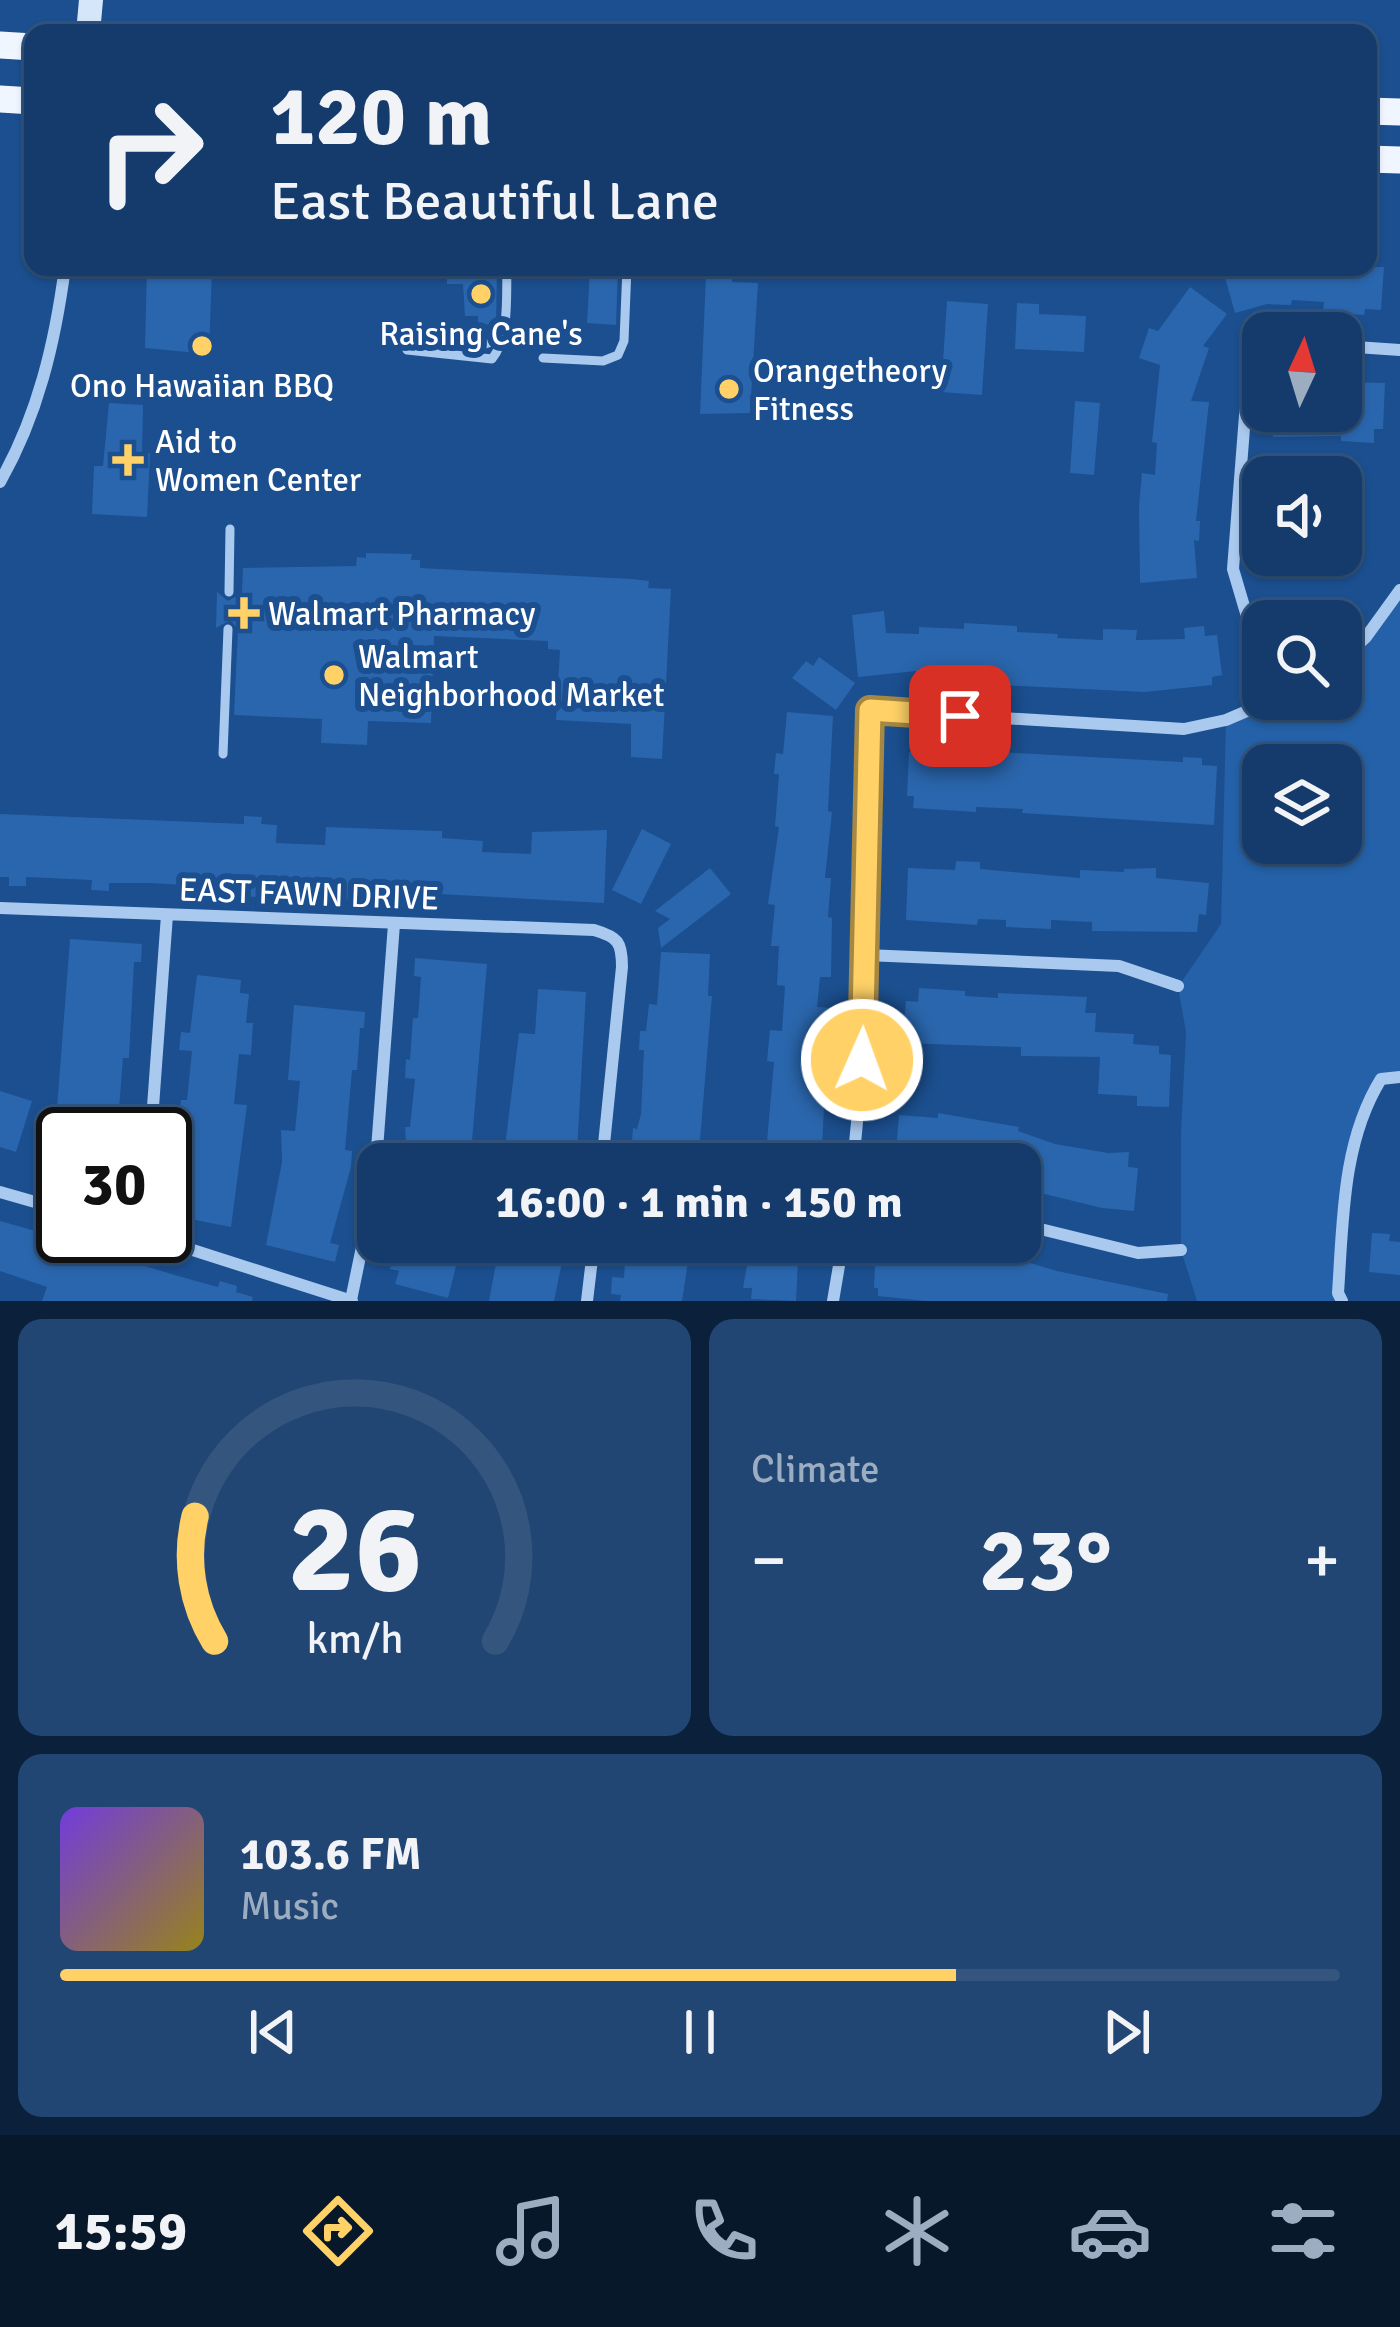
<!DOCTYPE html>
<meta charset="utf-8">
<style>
:root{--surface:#143b6b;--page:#214673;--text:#f1f3f6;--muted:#9dadc1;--line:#33557e;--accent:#ffd166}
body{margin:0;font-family:Signika,sans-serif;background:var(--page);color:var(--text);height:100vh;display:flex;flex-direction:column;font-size:45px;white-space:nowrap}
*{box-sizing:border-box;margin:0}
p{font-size:39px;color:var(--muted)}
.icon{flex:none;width:66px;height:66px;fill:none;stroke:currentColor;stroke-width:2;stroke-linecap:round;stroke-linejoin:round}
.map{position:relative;height:1301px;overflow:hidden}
.drawer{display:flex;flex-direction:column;gap:18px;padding:18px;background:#0b203b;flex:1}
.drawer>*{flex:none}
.guide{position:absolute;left:24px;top:24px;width:1353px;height:252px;border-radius:24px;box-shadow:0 3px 9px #0004,0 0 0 3px var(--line);background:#143b6b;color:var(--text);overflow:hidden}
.needle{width:78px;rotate:4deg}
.tools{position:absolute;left:1242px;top:312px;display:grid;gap:24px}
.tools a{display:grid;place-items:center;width:120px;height:120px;border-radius:24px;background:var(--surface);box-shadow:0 3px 9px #0004,0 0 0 3px var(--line);font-size:60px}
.speed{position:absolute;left:36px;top:1107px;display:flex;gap:24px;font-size:60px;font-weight:700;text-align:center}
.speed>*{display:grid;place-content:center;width:156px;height:156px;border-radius:50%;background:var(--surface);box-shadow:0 3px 9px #0004,0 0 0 3px var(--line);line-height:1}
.speed .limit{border:6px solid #111;border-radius:18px;background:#fff;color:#111}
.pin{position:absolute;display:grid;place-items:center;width:102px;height:102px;color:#fff;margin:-51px;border-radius:24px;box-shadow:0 6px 18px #0006}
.me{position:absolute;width:132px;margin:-66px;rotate:2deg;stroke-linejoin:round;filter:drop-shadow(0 0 9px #0008)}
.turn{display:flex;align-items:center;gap:42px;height:252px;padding:0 48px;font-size:54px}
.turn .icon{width:156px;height:156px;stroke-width:2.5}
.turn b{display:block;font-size:84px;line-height:102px}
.big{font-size:90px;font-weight:700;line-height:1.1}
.drawer .tile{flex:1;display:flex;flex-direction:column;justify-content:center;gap:18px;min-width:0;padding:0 42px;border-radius:24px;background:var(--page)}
.drawer .dial{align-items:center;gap:0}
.dial svg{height:312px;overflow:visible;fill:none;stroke:var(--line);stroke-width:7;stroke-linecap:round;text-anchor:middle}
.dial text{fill:var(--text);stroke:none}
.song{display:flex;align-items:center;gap:36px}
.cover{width:144px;height:144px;border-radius:18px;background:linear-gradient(135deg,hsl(260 70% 55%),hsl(50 70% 35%))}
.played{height:12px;border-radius:6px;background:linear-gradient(90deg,var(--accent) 70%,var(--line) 70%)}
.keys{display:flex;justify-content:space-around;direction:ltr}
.heat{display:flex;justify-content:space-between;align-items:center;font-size:66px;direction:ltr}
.drawer .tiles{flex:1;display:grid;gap:18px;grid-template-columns:1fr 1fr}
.tile:last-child{grid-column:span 2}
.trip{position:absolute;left:357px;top:1143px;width:684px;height:120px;border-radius:24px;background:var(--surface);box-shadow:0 3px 9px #0004,0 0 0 3px var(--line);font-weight:700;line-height:120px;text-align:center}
.tabs{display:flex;height:192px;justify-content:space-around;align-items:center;background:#08182b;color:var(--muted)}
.tabs .icon{width:84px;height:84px}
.tabs .selected{color:var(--accent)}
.tabs b{font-size:54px;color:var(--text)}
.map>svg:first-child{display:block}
</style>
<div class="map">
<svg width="1400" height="1301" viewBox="0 0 1400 1301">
<rect width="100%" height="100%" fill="#1b4f8f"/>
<path fill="#2461a8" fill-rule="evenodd" d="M1400,590V1077L1381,1079L1346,1176L1342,1301H1197L1181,1250V1133L1186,1032L1178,987L1221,924L1226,720L1275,699H1341V660ZM1263,765H1341V843H1263Z"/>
<path fill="#2a66ad" d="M147,267H212L209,354L145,348Z
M447,267H497L496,325L478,324V316H465L463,284H447Z
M590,267H618L616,325L587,323Z
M1222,267H1384L1381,310L1365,309L1364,315L1323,312L1324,302L1292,300L1291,305L1267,304L1235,313Z
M706,275L732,276V282L758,283L750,413L700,414Z
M1190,287L1227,314L1203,346L1209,348L1191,401L1209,402L1196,521H1200L1199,541L1194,540L1197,578L1140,583L1139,506L1142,473L1155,475L1157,443L1152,442L1160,365L1139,358L1149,328L1158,331Z
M947,301L988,304L982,395L941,392Z
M1017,303L1039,304V314L1086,316L1084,352L1015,349Z
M1341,382L1385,383L1383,429H1374V443L1341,441V436L1273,437L1274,411H1341Z
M1075,401L1100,403L1094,475L1070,473Z
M109,403L143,405L142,453H150L147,517L92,514L94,466H103Z
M366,553L412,554L411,560H420V568L632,579L649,581L648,588L671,589L662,759L631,757V724L556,720L560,650L548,649V641L434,636L431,723L368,721L367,745L321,743L322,719L234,715L238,629L230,620L216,628L217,592L228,601L242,593L243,568L356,566L357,557L366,558Z
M884,611L886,633L919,634V627L964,629V623L1017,626V632L1058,634L1057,638L1103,640V629L1137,630L1136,640L1185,639L1184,628L1204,626L1205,636L1217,635L1222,675L1212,677V685L1145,692L916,681V671L858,677L852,615Z
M819,657L855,683L836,710L792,678L806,661L813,666Z
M787,712L833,716L828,811L832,812L825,878H831L828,917L832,918L831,977H820L817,1007L834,1008L829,1067L826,1066L822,1147L812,1146L810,1164H765L774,1062L767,1061L770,1030L782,1031L785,986L777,985L779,946H771L775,905L768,904L779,827L775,826L779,774H774L776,753L783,754Z
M922,749L966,750V756L999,757V752L1183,762V757L1202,758V765L1217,766L1214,825L1022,813L1023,809L976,807V812L913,808L914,796H907L909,752L922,753Z
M0,814L244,824V816L262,817L261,824L277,825L276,843L325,845L326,827L408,830L442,831V838L483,841L482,852L531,854L532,832L607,830L604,903L439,894H355V900L339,899V894L259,890L258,897L240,896L241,888L150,883H109V891L91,890L92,880L26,877V886H9V877H0Z
M642,829L671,844L641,904L612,890Z
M956,861L980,862V869L1080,878V870L1124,872V869L1156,868V878L1209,883L1206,915L1199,914L1197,932L1092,931V922L1051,920V929L1006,927V920L978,919L977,925L906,920L908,868L955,870Z
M710,868L731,894L661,948L658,928L670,919L655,911Z
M70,939L142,944L141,962H134L129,1058H123L117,1134H63V1184L42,1177L55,1134Z
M661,952L710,954L708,996H712L698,1164H630L633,1128L637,1129L641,1114L644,1050H639L640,1031H646L649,1004L657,1005Z
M415,958L487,964L470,1164L407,1161L405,1127H410L415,1079L405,1078L406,1059L410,1060L413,1018H418L421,977L414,976Z
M197,975L241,980L240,993L249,994L246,1023H253L251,1055L239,1054L234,1104L247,1105L231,1227L165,1214L181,1100H187L192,1051L179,1050L181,1032L190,1033Z
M919,988L965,991V996L998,998V993L1087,997L1085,1013H1096L1095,1032L1134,1034L1133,1044L1159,1046V1054L1171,1055L1169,1107L1137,1106V1096L1098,1094L1100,1057L1021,1056V1047L902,1043L906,1001L918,1002Z
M538,989L586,992L577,1152L563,1151L561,1164H509L511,1146H505L519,1033L535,1034Z
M294,1005L365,1012L364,1028H360L357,1070H352L345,1150L352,1151L351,1167L330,1243L339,1245L335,1262L266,1245L282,1162L281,1130L295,1131L300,1081L288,1080Z
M0,1091L32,1101L16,1152L0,1147Z
M938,1113L1019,1127L1018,1131L1055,1144L1108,1153L1129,1152L1128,1167L1138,1168L1134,1211L1102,1208L1020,1188V1164H895L899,1115L938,1118Z
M0,1221L39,1232L41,1228L55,1233L54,1238L115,1256L117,1250L134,1255L132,1262L178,1276L218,1287L220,1281L237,1286L236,1292L253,1297L252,1301H42L47,1287L0,1271Z
M1372,1233L1390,1234L1389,1241L1400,1242V1275L1369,1272Z
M396,1242H439L436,1261L456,1266L448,1298L395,1284L399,1271L390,1269Z
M500,1242L555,1247L553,1261L562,1262L554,1301H489Z
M626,1242H691L682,1301H620L621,1295L611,1294L612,1277L624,1278Z
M751,1242H799L796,1301L751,1299L752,1288H743Z
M889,1242L983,1249L1057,1271L1168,1294L1167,1301H926L878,1296V1288H874L876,1248H889Z"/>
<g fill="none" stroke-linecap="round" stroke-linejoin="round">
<path stroke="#a9c9ee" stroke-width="9" d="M407,339L485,344L500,339
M407,350L492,359C510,337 506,295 507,267
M543,358L603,361L618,355L624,341L627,267
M229,592L230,529
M223,754L228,629"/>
<path stroke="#a9c9ee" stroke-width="12" d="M1341,346L1400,350
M1263,347L1255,348L1248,377L1233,569L1246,613L1263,641
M0,482C38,415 55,343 65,267
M1341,660L1366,637L1400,590
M0,908L594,930C618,937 622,942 622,967L602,1164
M866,955L1119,966L1178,986
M151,1134L167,915
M853,1164L863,1060L870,710L1184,729L1226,720L1275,699
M0,1192L63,1210
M1020,1224L1138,1253L1181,1250
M149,1236L352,1301
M351,1300L374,1189L394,924
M587,1301L594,1242
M833,1301L843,1242
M1342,1301L1338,1293C1343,1221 1342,1142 1381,1079L1400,1077"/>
<path stroke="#d6e6fa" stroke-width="24" d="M88,33L91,0"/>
<path stroke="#f0f6ff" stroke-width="27" d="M0,45L33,47
M0,99L33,101
M1368,111L1400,112
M1368,159L1400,160"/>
</g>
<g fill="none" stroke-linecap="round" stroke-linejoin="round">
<g stroke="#a68842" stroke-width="30">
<path id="route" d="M862,1060L870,710L960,716"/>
</g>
<use href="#route" stroke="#ffd166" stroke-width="21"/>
</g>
<g fill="#ffd166" stroke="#1b4f8f" stroke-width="4.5">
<circle cx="481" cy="294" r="12"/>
<circle cx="202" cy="346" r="12"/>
<circle cx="729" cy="389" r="12"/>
<path d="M122 442h12v12h12v12h-12v12h-12v-12h-12v-12h12z"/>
<path d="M238 595h12v12h12v12h-12v12h-12v-12h-12v-12h12z"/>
<circle cx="334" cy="675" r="12"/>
</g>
<g text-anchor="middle" stroke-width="12" stroke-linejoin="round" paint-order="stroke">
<g font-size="33" fill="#fff" stroke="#1b4f8f" text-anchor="start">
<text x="481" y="345" text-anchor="middle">Raising Cane's</text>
<text x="753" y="382">Orangetheory<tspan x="753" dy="38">Fitness</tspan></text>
<text x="202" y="397" text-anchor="middle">Ono Hawaiian BBQ</text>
<text x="155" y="453">Aid to<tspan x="155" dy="38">Women Center</tspan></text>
<text x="268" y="625">Walmart Pharmacy</text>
<text x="358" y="668">Walmart<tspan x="358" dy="38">Neighborhood Market</tspan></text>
</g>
<g font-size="33" fill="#fff" stroke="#1b4f8f">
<text transform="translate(309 893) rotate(2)" y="12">EAST FAWN DRIVE</text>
</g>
</g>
</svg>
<div class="tools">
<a><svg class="needle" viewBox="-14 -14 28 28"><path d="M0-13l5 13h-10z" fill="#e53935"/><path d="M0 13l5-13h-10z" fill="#9dadc1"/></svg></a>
<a><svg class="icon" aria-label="sound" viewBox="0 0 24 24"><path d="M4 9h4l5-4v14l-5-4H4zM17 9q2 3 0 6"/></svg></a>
<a><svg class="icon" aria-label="search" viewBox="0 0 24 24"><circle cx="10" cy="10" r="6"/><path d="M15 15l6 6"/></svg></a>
<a><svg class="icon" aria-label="layers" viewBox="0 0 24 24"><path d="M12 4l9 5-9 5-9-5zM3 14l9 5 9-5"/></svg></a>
</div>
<div class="speed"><div class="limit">30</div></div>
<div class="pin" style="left:960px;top:716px;background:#d93025"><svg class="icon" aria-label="arrive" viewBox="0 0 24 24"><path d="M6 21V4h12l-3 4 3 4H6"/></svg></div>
<svg class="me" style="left:862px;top:1060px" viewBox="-20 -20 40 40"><circle r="17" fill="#ffd166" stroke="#fff" stroke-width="3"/><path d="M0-11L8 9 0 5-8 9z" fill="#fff"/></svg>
<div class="trip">16:00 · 1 min · 150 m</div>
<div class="guide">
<div class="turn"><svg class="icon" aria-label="right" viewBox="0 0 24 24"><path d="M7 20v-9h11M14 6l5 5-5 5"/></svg><div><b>120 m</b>East Beautiful Lane</div></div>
</div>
</div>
<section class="drawer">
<div class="tiles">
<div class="tile dial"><svg viewBox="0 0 100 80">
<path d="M14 69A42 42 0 1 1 86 69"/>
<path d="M14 69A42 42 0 0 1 9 37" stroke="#ffd166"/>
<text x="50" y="56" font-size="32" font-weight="700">26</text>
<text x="50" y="72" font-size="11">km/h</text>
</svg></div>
<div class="tile"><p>Climate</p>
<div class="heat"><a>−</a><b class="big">23°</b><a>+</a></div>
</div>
<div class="tile">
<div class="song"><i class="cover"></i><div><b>103.6 FM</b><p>Music</p></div></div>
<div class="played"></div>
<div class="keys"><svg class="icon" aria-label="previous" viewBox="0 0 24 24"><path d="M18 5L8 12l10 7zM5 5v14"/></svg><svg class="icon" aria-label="pause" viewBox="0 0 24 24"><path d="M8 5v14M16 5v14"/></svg><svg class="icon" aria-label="next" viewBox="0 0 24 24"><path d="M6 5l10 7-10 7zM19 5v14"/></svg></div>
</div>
</div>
</section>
<nav class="tabs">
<b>15:59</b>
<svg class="icon selected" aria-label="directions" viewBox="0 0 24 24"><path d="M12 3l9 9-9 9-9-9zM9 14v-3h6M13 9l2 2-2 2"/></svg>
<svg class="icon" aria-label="music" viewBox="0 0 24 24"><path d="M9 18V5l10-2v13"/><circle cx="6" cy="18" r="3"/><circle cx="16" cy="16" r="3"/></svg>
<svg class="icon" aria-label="phone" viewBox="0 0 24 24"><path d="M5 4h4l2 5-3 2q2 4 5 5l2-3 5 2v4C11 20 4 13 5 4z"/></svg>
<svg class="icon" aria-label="climate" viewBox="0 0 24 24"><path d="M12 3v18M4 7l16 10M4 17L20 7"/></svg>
<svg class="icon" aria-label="car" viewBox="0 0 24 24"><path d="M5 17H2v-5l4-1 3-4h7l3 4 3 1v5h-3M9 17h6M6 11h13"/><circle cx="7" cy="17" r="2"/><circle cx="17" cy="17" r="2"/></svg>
<svg class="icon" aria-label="filters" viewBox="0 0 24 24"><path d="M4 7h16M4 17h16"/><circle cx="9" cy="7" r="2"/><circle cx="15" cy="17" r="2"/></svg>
</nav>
